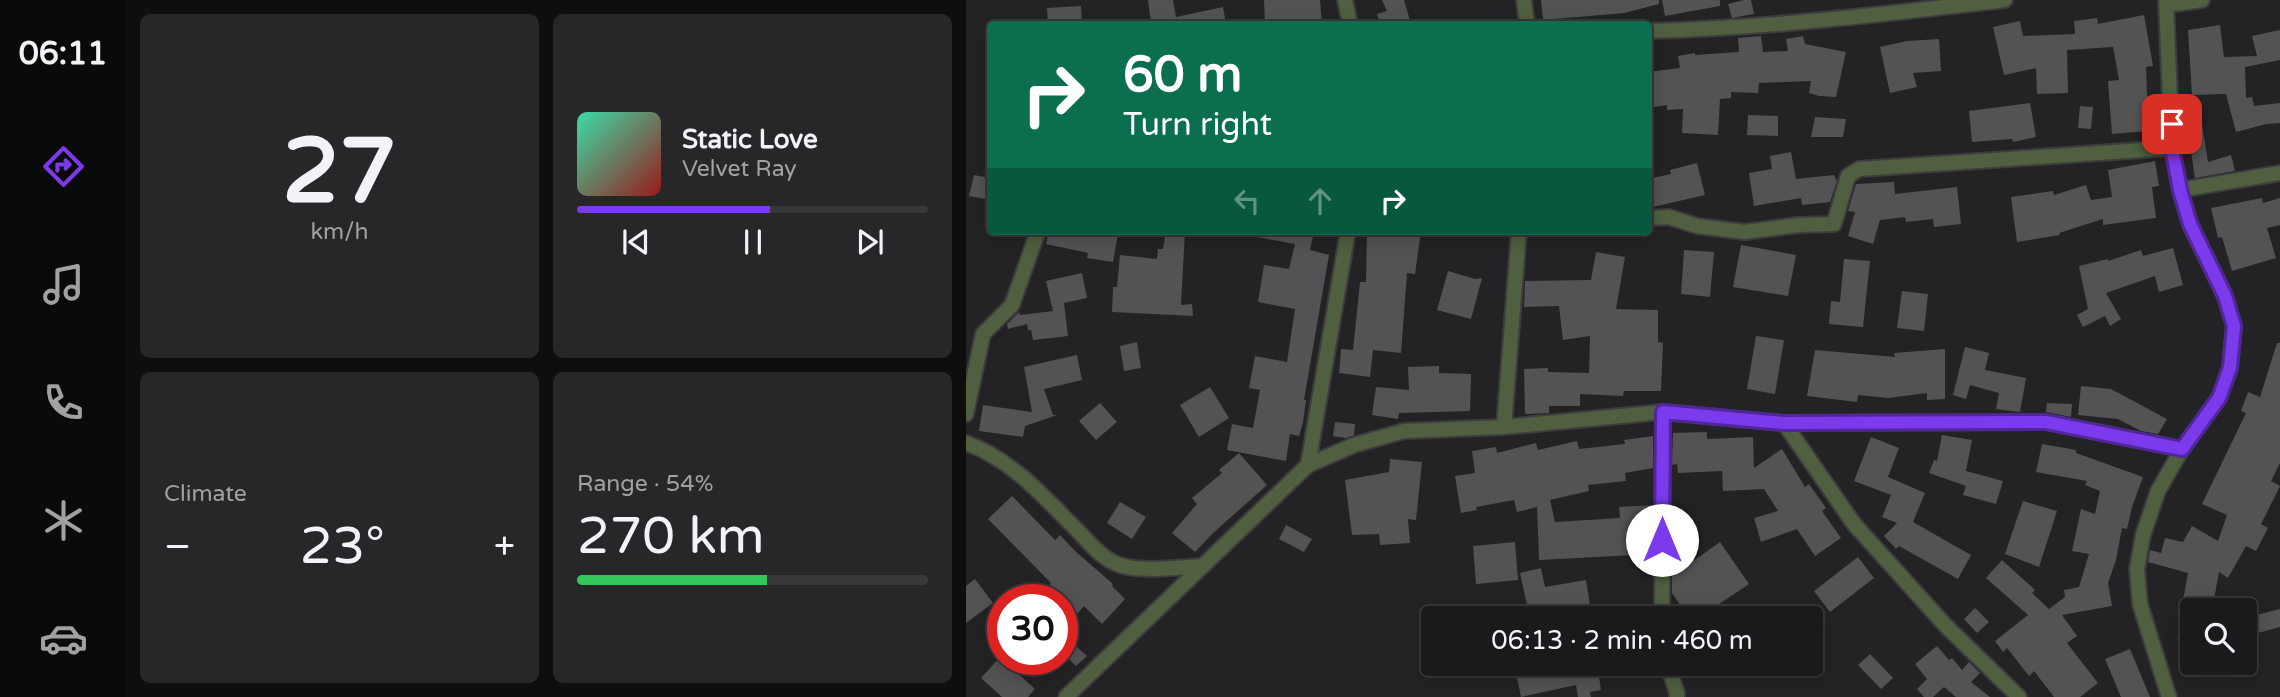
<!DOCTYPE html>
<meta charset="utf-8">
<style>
:root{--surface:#1a1a1c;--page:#272729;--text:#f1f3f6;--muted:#9fa1a3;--line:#38383b;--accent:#7c3aed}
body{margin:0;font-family:"Varela Round",sans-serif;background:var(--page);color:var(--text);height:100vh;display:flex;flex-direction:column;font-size:26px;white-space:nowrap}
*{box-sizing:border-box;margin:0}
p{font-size:23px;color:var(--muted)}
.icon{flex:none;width:38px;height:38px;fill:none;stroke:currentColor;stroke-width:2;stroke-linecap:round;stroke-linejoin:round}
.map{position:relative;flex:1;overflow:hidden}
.details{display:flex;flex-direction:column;gap:14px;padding:14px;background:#0e0e0f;width:840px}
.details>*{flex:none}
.banner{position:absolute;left:21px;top:21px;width:665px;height:214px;border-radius:7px;box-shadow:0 4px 18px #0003,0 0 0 2px var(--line);background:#0b6e4f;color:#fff;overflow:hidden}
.buttons{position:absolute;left:1214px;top:598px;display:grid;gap:14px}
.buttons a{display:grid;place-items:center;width:77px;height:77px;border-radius:7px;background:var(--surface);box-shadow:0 4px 18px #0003,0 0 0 2px var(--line);font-size:35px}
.speed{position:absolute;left:21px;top:584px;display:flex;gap:14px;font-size:35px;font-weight:700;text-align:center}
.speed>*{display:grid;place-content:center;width:91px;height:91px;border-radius:50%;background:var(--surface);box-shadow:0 4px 18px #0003,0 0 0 2px var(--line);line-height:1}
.speed .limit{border:10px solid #d22;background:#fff;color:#111}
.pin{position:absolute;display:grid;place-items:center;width:60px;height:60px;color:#fff;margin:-30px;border-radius:14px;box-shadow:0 4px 10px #0006}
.me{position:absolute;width:77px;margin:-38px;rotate:0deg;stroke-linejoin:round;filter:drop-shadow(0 0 5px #0008)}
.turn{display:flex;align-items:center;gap:24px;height:147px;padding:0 21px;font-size:32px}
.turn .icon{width:91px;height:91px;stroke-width:2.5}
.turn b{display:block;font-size:49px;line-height:60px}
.lanes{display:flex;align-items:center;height:66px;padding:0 21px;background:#0003;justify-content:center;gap:35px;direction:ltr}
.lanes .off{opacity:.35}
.big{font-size:52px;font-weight:600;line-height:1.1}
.details .tile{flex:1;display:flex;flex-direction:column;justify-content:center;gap:10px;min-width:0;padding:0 24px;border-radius:10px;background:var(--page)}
.details .dial{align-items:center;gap:0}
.dial b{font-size:91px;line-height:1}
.song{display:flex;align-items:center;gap:21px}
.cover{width:84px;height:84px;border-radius:10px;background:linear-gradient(135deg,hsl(160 70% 55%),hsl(0 70% 35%))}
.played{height:7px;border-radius:4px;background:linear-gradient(90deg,var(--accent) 55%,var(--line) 55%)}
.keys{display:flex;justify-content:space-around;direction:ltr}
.heat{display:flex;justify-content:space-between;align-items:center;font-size:38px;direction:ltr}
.charge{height:10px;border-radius:5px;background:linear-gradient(90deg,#34c759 54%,var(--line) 0)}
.details .tiles{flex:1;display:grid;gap:14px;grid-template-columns:repeat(2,1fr)}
.trip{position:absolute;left:455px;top:606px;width:402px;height:70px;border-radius:7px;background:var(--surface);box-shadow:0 4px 18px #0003,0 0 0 2px var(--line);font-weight:600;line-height:70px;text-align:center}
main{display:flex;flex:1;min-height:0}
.tabs{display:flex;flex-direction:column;width:126px;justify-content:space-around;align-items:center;background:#0a0a0b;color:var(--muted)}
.tabs .icon{width:49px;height:49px}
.tabs .selected{color:var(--accent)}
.tabs b{font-size:32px;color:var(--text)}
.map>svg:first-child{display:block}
</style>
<main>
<nav class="tabs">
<b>06:11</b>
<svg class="icon selected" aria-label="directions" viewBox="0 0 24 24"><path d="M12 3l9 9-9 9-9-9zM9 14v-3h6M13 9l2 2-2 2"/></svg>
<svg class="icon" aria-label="music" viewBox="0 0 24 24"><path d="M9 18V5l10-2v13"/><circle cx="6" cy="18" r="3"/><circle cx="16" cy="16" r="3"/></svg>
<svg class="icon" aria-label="phone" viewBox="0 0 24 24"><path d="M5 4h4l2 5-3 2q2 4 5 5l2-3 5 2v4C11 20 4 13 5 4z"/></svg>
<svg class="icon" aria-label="climate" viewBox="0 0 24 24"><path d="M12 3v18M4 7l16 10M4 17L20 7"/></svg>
<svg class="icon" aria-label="car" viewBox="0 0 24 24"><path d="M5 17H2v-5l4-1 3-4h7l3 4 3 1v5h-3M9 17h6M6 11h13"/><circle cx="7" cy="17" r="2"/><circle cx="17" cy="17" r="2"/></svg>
</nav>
<section class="details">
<div class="tiles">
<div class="tile dial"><b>27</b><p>km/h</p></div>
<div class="tile">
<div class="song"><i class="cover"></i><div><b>Static Love</b><p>Velvet Ray</p></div></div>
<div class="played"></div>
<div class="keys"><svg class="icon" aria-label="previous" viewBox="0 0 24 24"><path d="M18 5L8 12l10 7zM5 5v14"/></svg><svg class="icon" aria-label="pause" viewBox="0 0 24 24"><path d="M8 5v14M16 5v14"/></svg><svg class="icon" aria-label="next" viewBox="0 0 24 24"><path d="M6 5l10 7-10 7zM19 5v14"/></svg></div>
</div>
<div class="tile"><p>Climate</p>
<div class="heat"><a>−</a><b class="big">23°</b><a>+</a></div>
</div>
<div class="tile"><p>Range · 54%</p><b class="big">270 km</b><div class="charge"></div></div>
</div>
</section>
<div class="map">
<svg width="1314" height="697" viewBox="0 0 1314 697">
<rect width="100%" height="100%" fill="#232325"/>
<path fill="#535356" d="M182,0H207L210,17L257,7L260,24H185Z
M298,0H354L356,24H299Z
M416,0H438L445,24H414L411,14L421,11Z
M575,0H693V4L658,13L577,20Z
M696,0H754V6L699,16Z
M778,0H785L788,14L766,18L762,4Z
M115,6L116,24H82L81,8Z
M1178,15L1187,66L1180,67L1182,117L1192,116L1194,130L1146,134L1142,81L1153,80L1147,47L1101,50L1102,93L1071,94L1070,68L1038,75L1027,27L1054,21L1057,36L1109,34L1108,21L1131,18L1132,24Z
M1254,25L1258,57L1291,56L1286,36L1314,30V60L1279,67L1280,98L1286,97L1288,106L1314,103V123L1300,124L1270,132L1260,94L1226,95L1222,30Z
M795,36L797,52L822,51L820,39L837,36L839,44L880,52L870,97L853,96L843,93L845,81L793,83L792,93L765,92V98L754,99L752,135L716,133L717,109L701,110V105L682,108V72L714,68L712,56L729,53V55L773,52L772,38Z
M973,39L975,71L947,73L951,87L924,93L914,47L941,41Z
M1232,99L1242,162L1265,155L1269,171L1229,178L1221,125L1215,103Z
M1064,103L1070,137L1047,142L1046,139L1006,142L1003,111Z
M1114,106L1127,107L1125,129L1112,128Z
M782,115L812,116V136L781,135Z
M849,117L880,119L877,137H845Z
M825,152L830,179L868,175L871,181L864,202L836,205L835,198L788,206L783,173L806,169L804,156Z
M1189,161L1193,186L1186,187L1190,218L1137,225V219L1093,233L1094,235L1051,242L1045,197L1087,191L1088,195L1120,185L1125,200L1146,197L1142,170Z
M731,163L739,195L682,208V179L705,174L704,170Z
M8,175L24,178V200L3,196Z
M928,182L929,194L991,187L995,224L968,227L967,219L940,222L939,217L914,220L907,244L882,236L889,212L882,211L890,184Z
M1296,198L1297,203L1314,198V225L1301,228L1310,258L1266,271L1256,237L1252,238L1245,208Z
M83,231H136L152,234L147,262L121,258L122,253L80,244Z
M200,231H219L215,305L226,304L227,316L146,312L147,287H151L154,255L191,259L192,249H197Z
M291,231H348L344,250L363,255L338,400H340L337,423L333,436L324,434L320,461L261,450L266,424L287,428L294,390L283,388L289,356L321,362L329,309L292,302L298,265L323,269L329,244L291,237Z
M401,231L436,233V231H455L449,274L441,273L435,353L407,350L404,377L373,373L375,349L387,350L394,282H400Z
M775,245L830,255L822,296L767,287Z
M1207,248L1217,285L1193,292L1189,276L1140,293L1155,319L1144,326L1139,316L1117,327L1111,315L1122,309L1113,266L1142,259V261L1175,250L1177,256Z
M718,250L748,252L744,297L715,294Z
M630,252L659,257L650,309L692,310V342L697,343L695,391H658L657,396L614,394V406H583V413L559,414L558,369L582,368V372L623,373L624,336L597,340L593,306L558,307L559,281L625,280Z
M878,259L904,261L897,327L863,324L865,301L874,302Z
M482,271L509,279L516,278L505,319L471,310Z
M116,273L121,298L98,303L102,336L67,340L65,330H62L61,324L42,329L41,324L53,312L54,315L87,311L80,281Z
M936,291L962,294L958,331L931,328Z
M790,336L818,340L809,394L781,389Z
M171,342L175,368L158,371L154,346Z
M1311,343H1314V463L1305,481L1314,486L1295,524L1302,528L1290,551L1280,546L1262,578L1253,572L1246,611L1216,606L1222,573L1182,562L1184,550L1195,553L1199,538L1217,542L1226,526L1252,541L1261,515L1236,504L1280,413L1275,411L1282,392L1294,397Z
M999,347L1023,353L1019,370L1060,378L1054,412L1030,409L1033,393L1004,385L1000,399L987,395Z
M979,349V399L961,400V393L922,398L892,395L891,402L841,396L849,350L929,357L928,353Z
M111,355L116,380L78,389L87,415H91L59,426L57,437L13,431L17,405L66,412L58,367Z
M473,366V373L505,374L504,411L433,413L432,419L406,415L410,387L443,390L442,367Z
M1115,386L1145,389L1201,419L1192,434L1175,431L1152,419L1112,415Z
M244,387L263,418L233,437L214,405Z
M134,403L151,422L130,440L113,421Z
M1081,403L1106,404L1105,417L1080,412Z
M369,422L389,424L388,435L380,438L367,436Z
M741,432V439L787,437L788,468L816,449L839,487L843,484L860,508L856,511L875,538L849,556L831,529L795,542L788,518L812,511L798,489L757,491L756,471L712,473L711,464L706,465L707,433Z
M976,435L1006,440L1000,471L1037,481L1030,504L997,495L1000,486L963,473L968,460L971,461Z
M687,436V468L659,473L660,481L622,485L623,491L584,500L589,522L654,518L653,507L687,505V554L573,560L571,507L551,512L548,500L510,507L511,510L495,513L489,476L509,473L506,451L530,447L531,453L570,443L572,450L611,441L613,449L659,444L658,440Z
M905,437L933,448L922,477L959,493L947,522L1005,555L992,579L933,546L930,549L918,536L931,523L916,517L925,495L888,481Z
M1076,444L1110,450V453L1177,477L1166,507L1161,529L1156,528L1150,560L1142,583L1146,606L1096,615L1111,636L1101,643L1132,683L1114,697H1088L1068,671L1063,676L1041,648L1037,652L1029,641L1062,615L1020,578L1036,560L1069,590L1066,593L1083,609L1099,597L1098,590L1113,587L1123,554L1106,551L1115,509L1129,514L1134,491L1119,485L1121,481L1070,472Z
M273,453L301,485L246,534L229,552L206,533L231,504L226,498L256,473L253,470Z
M424,459L456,462L450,520L442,519L444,543L414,545L413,534L386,535L379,480L423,472Z
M46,496L89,540L94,535L109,551L147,584L146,586L159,599L136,624L118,606L96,631V600H70L85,583L22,519Z
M1057,501L1091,511L1073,567L1039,554Z
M154,502L180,517L166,539L141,523Z
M320,525L346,539L338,552L313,539Z
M549,542L552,580L510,584L507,546Z
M754,542L783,584L732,618H723L706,593V576Z
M892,557L908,578L864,612L848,591Z
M575,568L579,587L620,580L626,618H564L554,573Z
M9,579L27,603L0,623V586Z
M1009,608L1023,622L1011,633L998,619Z
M1314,609V627L1288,634L1283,617Z
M1227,631V674L1211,637Z
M96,633L121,656L110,666L103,659L96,666Z
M971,646L983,660L986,658L996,670L1003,662L1014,673L1005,682L1024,697H990L978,687L967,697H958L951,689L961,679L949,664Z
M1164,649L1184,697H1155L1139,659Z
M904,654L927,678L915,689L892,665Z
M34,657L69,689L62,697H36L15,678Z
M548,663H631L635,690L624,692L625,697H612L610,685L555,697Z"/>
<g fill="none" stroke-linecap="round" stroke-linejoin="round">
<g stroke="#3d3d3f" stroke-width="18">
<path id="minor" d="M379,0L384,24
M558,0L561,24
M1200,0L1206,148L1214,190L1224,224L1259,296L1268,326L1264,368L1253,398L1216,449L1192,491L1177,535L1171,569L1174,604L1203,697
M1201,5L1236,0
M682,31C802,28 920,14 1039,0
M1214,190L1314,173
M682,218L703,217L731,226L779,232L832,225L868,224L882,176L893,169L1206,148
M0,414L17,334L46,305L72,231
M818,423L888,524L979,625L1053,697
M538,427L553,231
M0,443C45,459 77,496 110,529C122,541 134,557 151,564C172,573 213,567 237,566
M342,465L382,231
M696,618L697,412
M701,663L711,693V697
M100,697L342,465L388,445L438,431L538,427L697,412L818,423L1080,422L1216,449"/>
</g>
<use href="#minor" stroke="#4f5f3f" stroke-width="14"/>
</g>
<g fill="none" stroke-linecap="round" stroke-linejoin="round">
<g stroke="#51269a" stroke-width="18">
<path id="route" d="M696,540L697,412L817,423L1080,422L1216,449L1253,398L1264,368L1268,326L1259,296L1224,224L1214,190L1206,148V124"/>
</g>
<use href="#route" stroke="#7c3aed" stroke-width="12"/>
</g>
</svg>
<div class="buttons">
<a><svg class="icon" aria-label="search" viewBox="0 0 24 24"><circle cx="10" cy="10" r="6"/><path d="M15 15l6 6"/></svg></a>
</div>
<div class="speed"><div class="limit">30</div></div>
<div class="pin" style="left:1206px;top:124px;background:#d93025"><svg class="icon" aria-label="arrive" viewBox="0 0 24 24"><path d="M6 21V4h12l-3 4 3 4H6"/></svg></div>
<svg class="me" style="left:696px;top:540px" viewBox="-20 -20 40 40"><circle r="19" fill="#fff"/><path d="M0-13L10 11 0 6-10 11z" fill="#7c3aed"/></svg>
<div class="trip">06:13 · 2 min · 460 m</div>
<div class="banner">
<div class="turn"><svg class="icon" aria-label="right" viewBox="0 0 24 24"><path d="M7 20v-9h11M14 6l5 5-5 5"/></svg><div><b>60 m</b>Turn right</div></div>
<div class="lanes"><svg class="icon off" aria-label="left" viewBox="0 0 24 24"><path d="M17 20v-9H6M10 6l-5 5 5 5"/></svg><svg class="icon off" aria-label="ahead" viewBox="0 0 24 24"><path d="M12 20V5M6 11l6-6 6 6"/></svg><svg class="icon" aria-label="right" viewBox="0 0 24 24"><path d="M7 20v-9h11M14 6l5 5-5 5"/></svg></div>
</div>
</div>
</main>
